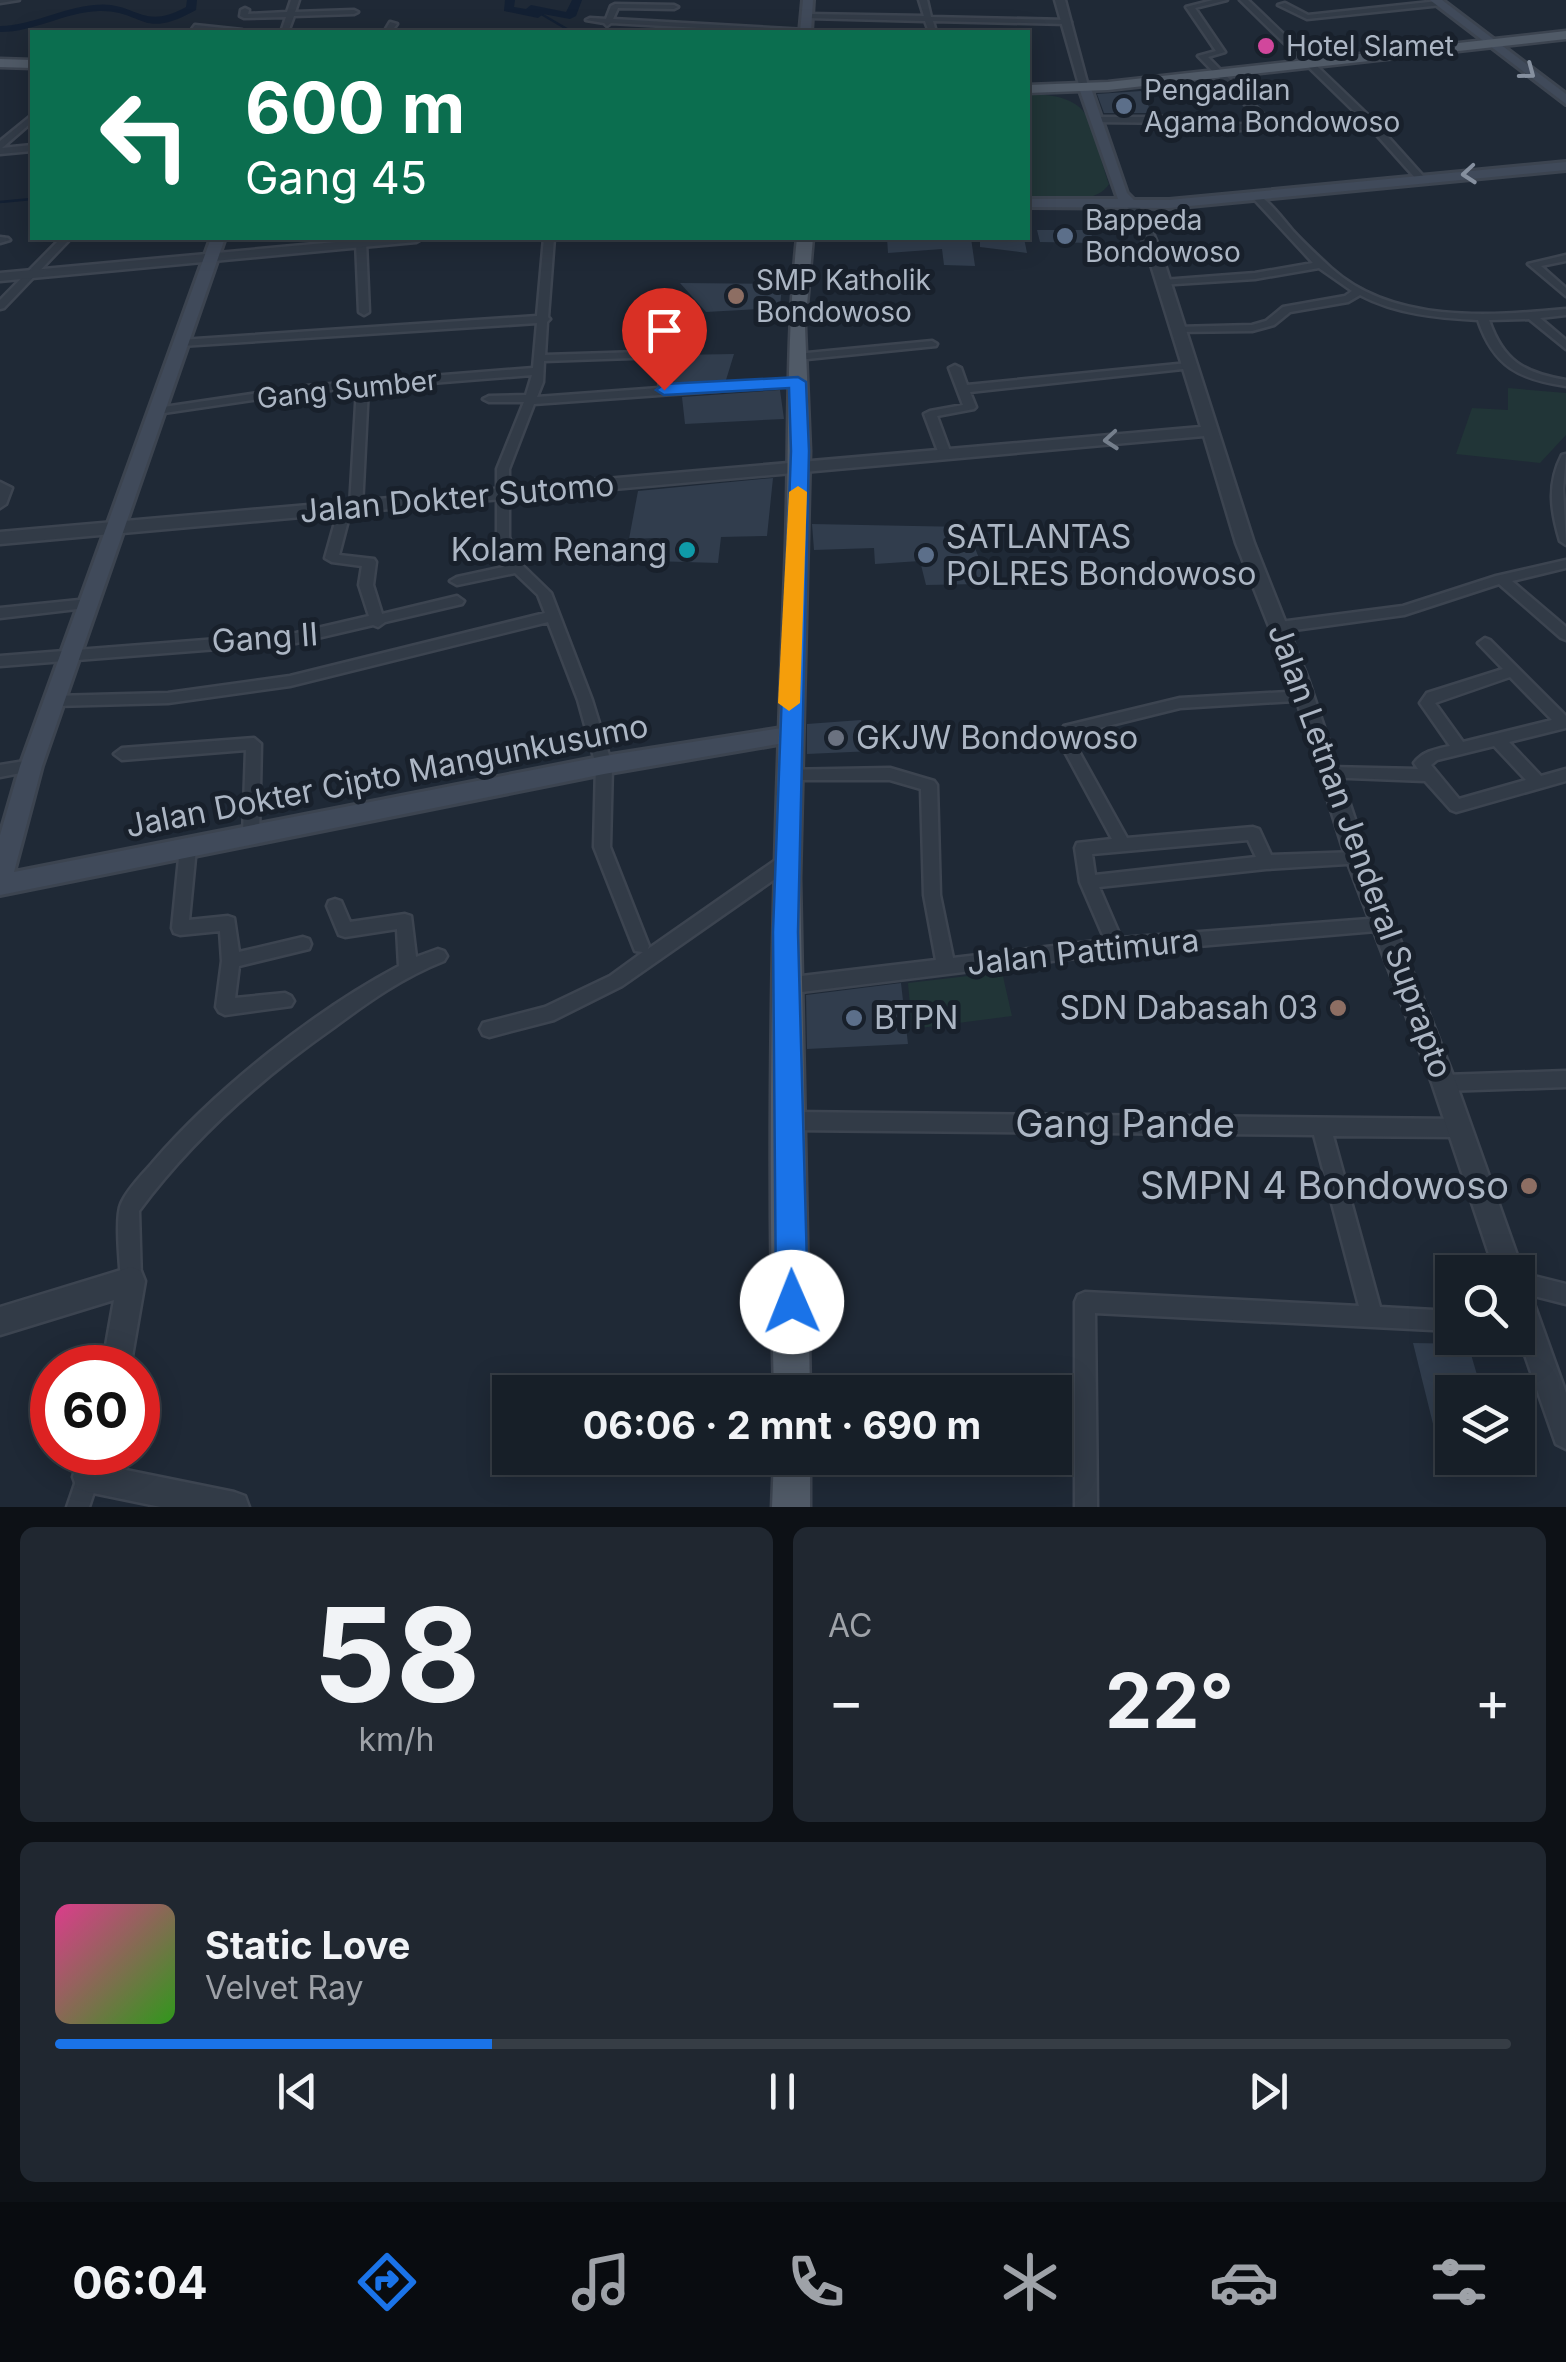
<!DOCTYPE html>
<html lang="id">
<meta charset="utf-8">
<style>
:root{--surface:#171f28;--page:#202730;--text:#f1f3f6;--muted:#9ea2a8;--line:#363d45;--accent:#1a73e8}
body{margin:0;font-family:Inter,sans-serif;background:var(--page);color:var(--text);height:100vh;display:flex;flex-direction:column;font-size:38px;white-space:nowrap}
*{box-sizing:border-box;margin:0}
p{font-size:32px;color:var(--muted)}
.icon{flex:none;width:55px;height:55px;fill:none;stroke:currentColor;stroke-width:2;stroke-linecap:round;stroke-linejoin:round}
.map{position:relative;height:1507px;overflow:hidden}
.panel{display:flex;flex-direction:column;gap:20px;padding:20px;background:#0d1116;flex:1}
.panel>*{flex:none}
.hud{position:absolute;left:30px;top:30px;width:1000px;height:210px;border-radius:0px;box-shadow:0 5px 25px #0003,0 0 0 2px var(--line);background:#0b6e4f;color:#fff;overflow:hidden}
.controls{position:absolute;left:1435px;top:1255px;display:grid;gap:20px}
.controls a{display:grid;place-items:center;width:100px;height:100px;border-radius:0px;background:var(--surface);box-shadow:0 5px 25px #0003,0 0 0 2px var(--line);font-size:50px}
.speed{position:absolute;left:30px;top:1345px;display:flex;gap:20px;font-size:50px;font-weight:700;text-align:center}
.speed>*{display:grid;place-content:center;width:130px;height:130px;border-radius:50%;background:var(--surface);box-shadow:0 5px 25px #0003,0 0 0 2px var(--line);line-height:1}
.speed .limit{border:15px solid #d22;background:#fff;color:#111}
.pin{position:absolute;display:grid;place-items:center;width:85px;height:85px;color:#fff;margin:-102px -42px;border-radius:50% 50% 50% 0;rotate:-45deg;box-shadow:0 0 10px #0007}
.pin .icon{rotate:45deg}
.me{position:absolute;width:110px;margin:-55px;rotate:359deg;stroke-linejoin:round;filter:drop-shadow(0 0 8px #0008)}
.turn{display:flex;align-items:center;gap:35px;height:210px;padding:0 50px;font-size:45px}
.turn .icon{width:130px;height:130px;stroke-width:2.5}
.turn b{display:block;font-size:70px;line-height:85px}
.big{font-size:75px;font-weight:700;line-height:1.1}
.panel .tile{flex:1;display:flex;flex-direction:column;justify-content:center;gap:15px;min-width:0;padding:0 35px;border-radius:15px;background:var(--page)}
.panel .dial{align-items:center;gap:0}
.dial b{font-size:130px;line-height:1}
.song{display:flex;align-items:center;gap:30px}
.cover{width:120px;height:120px;border-radius:15px;background:linear-gradient(135deg,hsl(330 70% 55%),hsl(110 70% 35%))}
.played{height:10px;border-radius:5px;background:linear-gradient(90deg,var(--accent) 30%,var(--line) 30%)}
.keys{display:flex;justify-content:space-around;direction:ltr}
.heat{display:flex;justify-content:space-between;align-items:center;font-size:55px;direction:ltr}
.panel .tiles{flex:1;display:grid;gap:20px;grid-template-columns:1fr 1fr}
.tile:last-child{grid-column:span 2}
.trip{position:absolute;left:492px;top:1375px;width:580px;height:100px;border-radius:0px;background:var(--surface);box-shadow:0 5px 25px #0003,0 0 0 2px var(--line);font-weight:700;line-height:100px;text-align:center}
.tab-bar{display:flex;height:160px;justify-content:space-around;align-items:center;background:#090c10;color:var(--muted)}
.tab-bar .icon{width:70px;height:70px}
.tab-bar .active{color:var(--accent)}
.tab-bar b{font-size:45px;color:var(--text)}
.map>svg:first-child{display:block}
</style>
<div class="map">
<svg width="1566" height="1507" viewBox="0 0 1566 1507">
<rect width="100%" height="100%" fill="#1f2936"/>
<path fill="#213537" d="M1028,94C1099,95 1089,125 1109,184C1095,207 1052,197 1028,196Z
M1508,388L1566,393V435L1540,463L1456,454L1472,408L1508,410Z
M1002,972L1012,1016L912,1029L908,983Z"/>
<g fill="none" stroke-linecap="round" stroke-linejoin="round">
<path stroke="#132033" stroke-width="2.5" d="M531,8L572,32
M0,202L32,199"/>
<path fill="#132033" fill-rule="evenodd" d="M187,0H197L196,10C141,41 144,10 99,11C65,12 35,32 0,32V26C34,25 61,8 94,5C135,0 141,32 186,7Z
M505,0H515L514,7L526,9L531,5L566,12L572,0H582L576,16L570,19L543,14L538,18L504,11Z"/>
</g>
<path fill="#313d4d" d="M1141,91L1152,113H1104L1097,94Z
M1037,230H1090L1094,243L1040,242Z
M887,238H971L975,266L944,265L942,249L888,253Z
M980,238H1024L1027,253L980,247Z
M680,283L782,284L780,308L706,312Z
M734,354L726,380L674,384L676,355Z
M780,390L784,419L685,424L682,397Z
M773,478L767,536L721,537L718,563L652,561L656,538L629,539L638,491Z
M812,524L966,527L982,565L980,584L926,585L920,561L875,564L874,548L814,550Z
M861,720L873,751L807,754V724Z
M901,983L908,1044L807,1049L806,995Z
M1413,1343L1468,1344L1482,1392H1452V1441L1437,1440Z"/>
<g fill="none" stroke-linecap="round" stroke-linejoin="round">
<g stroke="#3c4450" stroke-width="5">
<path id="minor" d="M0,0H19L0,3Z
M291,0H299L295,12L354,10L358,12L354,14L294,16L288,32H281L286,17L244,18L240,16L241,10L245,8L249,10L248,14L287,12Z
M919,0H927L931,17L1067,20L1071,22L1067,24L933,21L936,32H929L925,21L808,18L804,16L808,14L924,16Z
M1213,0H1227L1195,8L1225,52L1208,57L1272,123L1362,119L1240,0H1248L1372,119L1424,177V181H1418L1367,124L1199,132L1188,123L1093,122V118L1096,117H1190L1201,126L1263,123L1198,56L1216,51L1186,7Z
M1439,1L1442,5L1307,19L1278,5L1285,3L1308,15Z
M615,4L674,5L678,7L674,9L618,8L613,19L806,30L810,32H774L611,23L607,26L604,23L586,20L590,18L606,19L611,6Z
M390,22L397,24L391,32H384Z
M195,25L242,30L246,32L192,29Z
M32,115V122L2,148L32,145V151L0,154V141Z
M1256,193C1270,202 1282,218 1293,231C1305,244 1319,257 1331,268C1393,324 1490,316 1566,309V315L1540,318L1566,340V349L1529,319L1489,320C1503,361 1524,373 1566,380V386C1519,379 1494,367 1478,320C1438,318 1396,314 1360,295L1348,302L1290,312L1274,325L1252,331L1173,332L1172,330L1177,327L1252,325L1266,321L1283,307L1345,296L1352,291L1319,268L1255,279L1159,285L1158,283L1163,280L1255,273L1313,263L1253,198L1251,196Z
M0,237L8,238L10,240L0,243Z
M61,238H71L4,308L0,309V300Z
M544,238H554L548,317L550,319L547,322L545,355L672,351L670,388L798,379L804,382L798,385L534,404L509,469V537L519,562L551,593L592,700L612,765L610,847L649,946L648,949L780,857L786,855L792,857L794,862L792,867L622,986L554,1020L489,1037L483,1035L480,1029L483,1023L545,1007L610,976L643,952L635,951L633,946L594,847L596,765L578,700L548,622L290,686L168,703L54,706L47,701L54,696L168,693L290,676L545,613L538,595L515,573L457,585L450,581L457,577L508,566L497,537V469L524,402H489L483,399L489,396L526,395L532,375L368,388L362,507L356,511L351,509L339,555L374,559L376,562L373,585L382,614L457,596L464,601L462,604L385,622L378,627L373,625L296,643L0,666V656L296,633L369,616L359,585L362,566L332,562L325,558L339,508L345,504L350,506L357,388L306,392L157,414L151,411L157,408L306,386L533,368L537,323L181,346L176,343L181,340L537,316ZM662,357L659,388L537,397L543,382L544,361Z
M361,239L366,242L369,312L364,315L359,312L356,242Z
M1566,255V261L1541,266L1566,288V296L1528,264Z
M932,341L937,344L936,346L797,360L792,357L797,354Z
M1188,363L1192,364V368L970,392L976,407L974,409L937,416L951,454L945,458L939,454L924,414L930,411L963,405L949,368L955,365L961,368L967,385Z
M1566,454L1563,489L1566,545L1560,541C1551,511 1547,484 1562,455Z
M0,482L12,488L6,504L0,508Z
M1566,560V568L1512,581L1566,627V640L1561,638L1499,584L1404,615L1280,632L1273,627L1280,622L1403,606L1496,576Z
M89,599L96,604L94,607L0,618V608Z
M1485,638L1490,640L1566,716V728L1509,742L1541,776L1566,769V781L1456,812L1451,810L1425,781L1324,777L1321,773L1324,769L1329,767L1418,769L1414,763C1423,751 1436,749 1450,746L1420,703L1427,693L1503,669L1478,643ZM1510,677L1552,720L1463,742L1435,703ZM1494,746L1526,780L1459,799L1431,765L1437,760Z
M1305,691L1312,696L1310,700L1180,708L1075,734L1072,739L1127,838L1253,827L1259,829L1271,855L1357,852L1363,853L1365,858L1363,863L1266,869L1099,887L1121,938L1382,918L1388,920L1390,925L1388,930L1116,953L785,994L779,991L776,986L779,981L785,978L936,960L924,895L921,789L890,780H788L783,778L780,774L783,770L890,768L934,781L937,785L940,895L953,958L1105,940L1080,882L1075,848L1077,843L1112,839L1058,739L1064,726L1180,698ZM1248,840L1256,857L1095,875L1092,854Z
M254,738L261,744L259,835L257,839H245L243,835L246,750L122,760L114,754L122,748Z
M31,760L36,762L39,766L36,770L0,777V765Z
M188,842L194,843L196,848L189,920L228,916L234,918L239,952L303,937L309,939L311,944L309,949L239,966L235,998L285,993L291,996L294,1001L291,1006L225,1015L219,1012L216,1007L222,961L220,931L180,935L174,933L172,928L180,848L182,843Z
M335,899L341,901L350,922L405,914L411,916L416,957L438,949L444,951L447,956L444,961C403,977 368,1002 333,1028C259,1080 193,1138 139,1211L141,1281L138,1288L131,1291L124,1288L121,1281C120,1264 115,1218 121,1204C127,1189 143,1174 153,1162C216,1089 314,1011 399,966L397,929L345,937L339,935L327,906L329,901Z
M1566,1071V1087L1444,1091L1438,1089L1435,1083L1438,1077L1444,1075Z
M792,1112L1458,1119L1465,1122L1467,1128L1465,1134L1458,1137L1333,1136L1380,1307L1452,1311V1331L1095,1313L1097,1507H1075V1302L1078,1295L1085,1292L1359,1306L1314,1135L792,1130L785,1127L783,1121L785,1115Z
M1516,1272H1518L1566,1284V1304L1518,1292Z
M88,1466L96,1469L99,1477L89,1507H67L80,1469Z"/>
</g>
<g stroke="#3c4450" stroke-width="5">
<path id="tertiary" d="M1055,0H1065L1089,90L1080,88Z
M1131,200L1144,212L1161,252L1254,543L1308,679L1368,858L1456,1083L1523,1272L1518,1282V1272H1495L1432,1083L1346,858L1290,679L1236,543L1204,436L0,544V532L1201,427L1147,252L1132,213L1125,204Z
M380,238H423L416,242L0,281V273Z
M131,1267L141,1271L145,1281L130,1368H102L114,1300L0,1335V1307Z
M1518,1283L1528,1287L1566,1393V1449L1556,1444L1518,1335Z
M80,1452H110L106,1466L234,1492L245,1496L249,1507H161L88,1492L77,1488L73,1477Z"/>
</g>
<g stroke="#3c4450" stroke-width="6">
<path id="secondary" d="M803,0H813L811,32H800Z
M1430,0H1442L1566,94V104Z
M1085,84L1091,88L1127,193L1134,200H1169L1566,162V170L1169,208L1028,207V199H1118L1079,88Z
M211,238H225L42,766L14,872L604,756L788,727L799,735L796,741L604,774L0,895V835L20,766Z"/>
</g>
<g stroke="#3c4450" stroke-width="5">
<path id="primary" d="M1566,31V39L1108,90L1028,93V85L1108,82Z
M0,59L32,60V68L0,67Z
M797,238H813L805,327L810,451L800,878L810,1392H774C766,1118 774,844 785,570C790,459 785,348 797,238Z
M774,1458H810V1507H772Z"/>
</g>
<use href="#minor" fill="#323b47" fill-rule="evenodd"/>
<use href="#tertiary" fill="#323b47" fill-rule="evenodd"/>
<use href="#secondary" fill="#404a5a" fill-rule="evenodd"/>
<use href="#primary" fill="#505a67" fill-rule="evenodd"/>
</g>
<defs><path id="oneway-chevron" d="M-2-3.5L2.5 0L-2 3.5" fill="none" stroke-width="1.6" stroke-linecap="round" stroke-linejoin="round" transform="scale(2.5)"/></defs>
<g stroke="#86909f">
<use href="#oneway-chevron" transform="translate(1528 72) rotate(37)"/>
<use href="#oneway-chevron" transform="translate(1469 174) rotate(175)"/>
</g>
<use stroke="#757f8c" href="#oneway-chevron" transform="translate(1111 440) rotate(175)"/>
<path fill="#1a73e8" stroke="#114b97" stroke-width="2.5" d="M798,377L806,382L809,451L798,932L808,1302L803,1314L792,1318L781,1314L776,1302L773,932L791,451L789,388L664,395L656,390L664,384Z"/>
<path fill="#f59e0b" d="M798,486L807,492L800,703L789,711L778,703L789,492Z"/>
<circle fill="#d1479c" stroke="#18202b" stroke-width="4" cx="1266" cy="46" r="10"/>
<g fill="#5c6f8a" stroke="#18202b" stroke-width="4">
<circle cx="1124" cy="106" r="10"/>
<circle cx="1065" cy="236" r="10"/>
<circle cx="926" cy="555" r="10"/>
<circle cx="854" cy="1018" r="10"/>
</g>
<g fill="#8d6e63" stroke="#18202b" stroke-width="4">
<circle cx="736" cy="296" r="10"/>
<circle cx="1338" cy="1008" r="10"/>
<circle cx="1529" cy="1186" r="10"/>
</g>
<circle fill="#0f9aa8" stroke="#18202b" stroke-width="4" cx="687" cy="550" r="10"/>
<circle fill="#6b7280" stroke="#18202b" stroke-width="4" cx="836" cy="738" r="10"/>
<g text-anchor="middle" stroke-width="10" stroke-linejoin="round" paint-order="stroke">
<g font-size="28" fill="#acb6c4" stroke="#18202b" text-anchor="start">
<text x="1286" y="56">Hotel Slamet</text>
<text x="1144" y="100">Pengadilan<tspan x="1144" dy="32">Agama Bondowoso</tspan></text>
<text x="1085" y="230">Bappeda<tspan x="1085" dy="32">Bondowoso</tspan></text>
<text x="756" y="290">SMP Katholik<tspan x="756" dy="32">Bondowoso</tspan></text>
</g>
<g font-size="28" fill="#acb6c4" stroke="#18202b">
<text transform="translate(347 389) rotate(-6)" y="10">Gang Sumber</text>
</g>
<g font-size="32" fill="#acb6c4" stroke="#18202b">
<text transform="translate(457 498) rotate(-5)" y="11">Jalan Dokter Sutomo</text>
<text transform="translate(265 638) rotate(-4)" y="11">Gang II</text>
<text transform="translate(387 776) rotate(-11)" y="11">Jalan Dokter Cipto Mangunkusumo</text>
<text transform="translate(1360 851) rotate(70)" y="11">Jalan Letnan Jenderal Suprapto</text>
<text transform="translate(1083 952) rotate(-6)" y="11">Jalan Pattimura</text>
</g>
<g font-size="32" fill="#acb6c4" stroke="#18202b" text-anchor="start">
<text x="946" y="548">SATLANTAS<tspan x="946" dy="37">POLRES Bondowoso</tspan></text>
<text x="667" y="561" text-anchor="end">Kolam Renang</text>
<text x="856" y="749">GKJW Bondowoso</text>
<text x="1318" y="1019" text-anchor="end">SDN Dabasah 03</text>
<text x="874" y="1029">BTPN</text>
</g>
<g font-size="38" fill="#acb6c4" stroke="#18202b">
<text x="1125" y="1137">Gang Pande</text>
</g>
<g font-size="38" fill="#acb6c4" stroke="#18202b" text-anchor="end">
<text x="1509" y="1199">SMPN 4 Bondowoso</text>
</g>
</g>
</svg>
<div class="controls">
<a><svg class="icon" aria-label="search" viewBox="0 0 24 24"><circle cx="10" cy="10" r="6"/><path d="M15 15l6 6"/></svg></a>
<a><svg class="icon" aria-label="layers" viewBox="0 0 24 24"><path d="M12 4l9 5-9 5-9-5zM3 14l9 5 9-5"/></svg></a>
</div>
<div class="speed"><div class="limit">60</div></div>
<div class="pin" style="left:664px;top:390px;background:#d93025"><svg class="icon" aria-label="arrive" viewBox="0 0 24 24"><path d="M6 21V4h12l-3 4 3 4H6"/></svg></div>
<svg class="me" style="left:792px;top:1302px" viewBox="-20 -20 40 40"><circle r="19" fill="#fff"/><path d="M0-13L10 11 0 6-10 11z" fill="#1a73e8"/></svg>
<div class="trip">06:06 · 2 mnt · 690 m</div>
<div class="hud">
<div class="turn"><svg class="icon" aria-label="left" viewBox="0 0 24 24"><path d="M17 20v-9H6M10 6l-5 5 5 5"/></svg><div><b>600 m</b>Gang 45</div></div>
</div>
</div>
<section class="panel">
<div class="tiles">
<div class="tile dial"><b>58</b><p>km/h</p></div>
<div class="tile"><p>AC</p>
<div class="heat"><a>−</a><b class="big">22°</b><a>+</a></div>
</div>
<div class="tile">
<div class="song"><i class="cover"></i><div><b>Static Love</b><p>Velvet Ray</p></div></div>
<div class="played"></div>
<div class="keys"><svg class="icon" aria-label="previous" viewBox="0 0 24 24"><path d="M18 5L8 12l10 7zM5 5v14"/></svg><svg class="icon" aria-label="pause" viewBox="0 0 24 24"><path d="M8 5v14M16 5v14"/></svg><svg class="icon" aria-label="next" viewBox="0 0 24 24"><path d="M6 5l10 7-10 7zM19 5v14"/></svg></div>
</div>
</div>
</section>
<nav class="tab-bar">
<b>06:04</b>
<svg class="icon active" aria-label="directions" viewBox="0 0 24 24"><path d="M12 3l9 9-9 9-9-9zM9 14v-3h6M13 9l2 2-2 2"/></svg>
<svg class="icon" aria-label="music" viewBox="0 0 24 24"><path d="M9 18V5l10-2v13"/><circle cx="6" cy="18" r="3"/><circle cx="16" cy="16" r="3"/></svg>
<svg class="icon" aria-label="phone" viewBox="0 0 24 24"><path d="M5 4h4l2 5-3 2q2 4 5 5l2-3 5 2v4C11 20 4 13 5 4z"/></svg>
<svg class="icon" aria-label="climate" viewBox="0 0 24 24"><path d="M12 3v18M4 7l16 10M4 17L20 7"/></svg>
<svg class="icon" aria-label="car" viewBox="0 0 24 24"><path d="M5 17H2v-5l4-1 3-4h7l3 4 3 1v5h-3M9 17h6M6 11h13"/><circle cx="7" cy="17" r="2"/><circle cx="17" cy="17" r="2"/></svg>
<svg class="icon" aria-label="filters" viewBox="0 0 24 24"><path d="M4 7h16M4 17h16"/><circle cx="9" cy="7" r="2"/><circle cx="15" cy="17" r="2"/></svg>
</nav>
